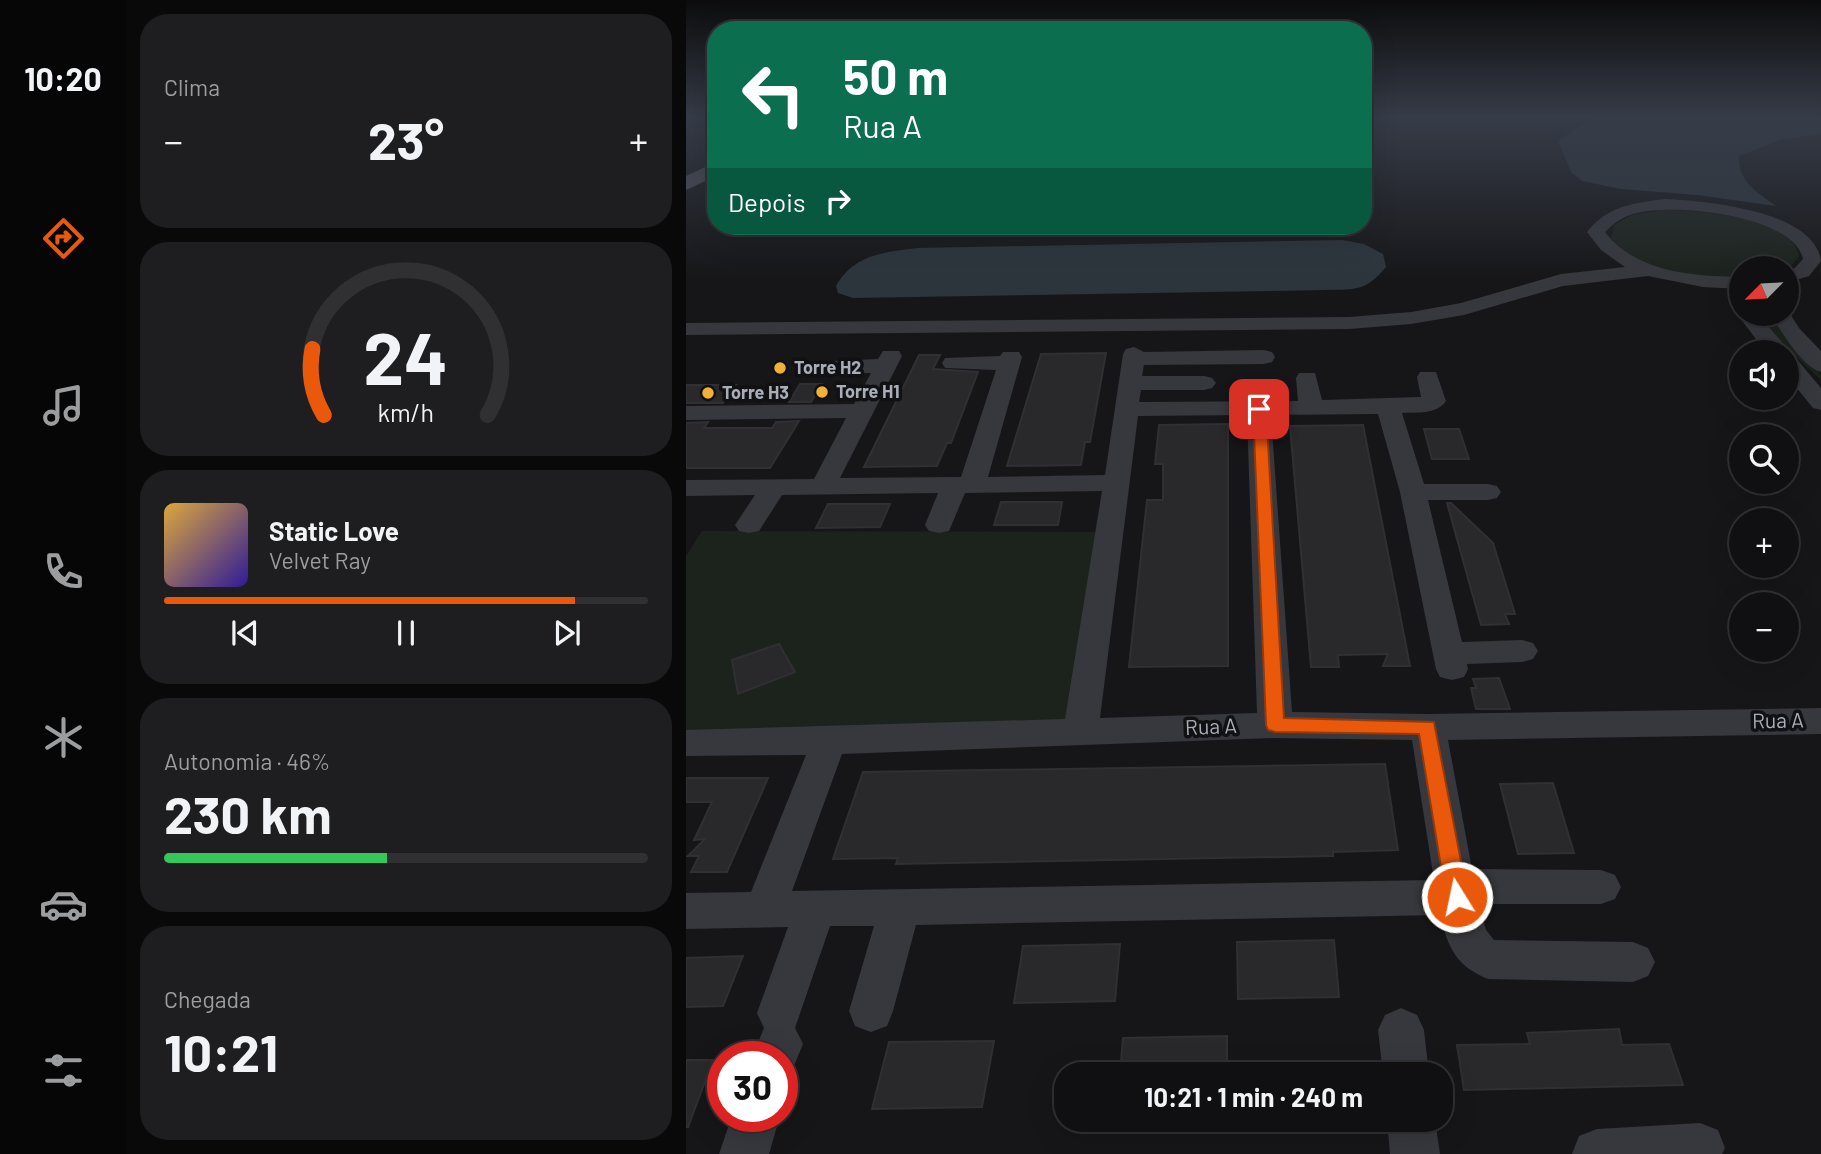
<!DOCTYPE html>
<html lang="pt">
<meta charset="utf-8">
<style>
:root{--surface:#101012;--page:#1e1e20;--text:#f1f3f6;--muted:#9c9d9f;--line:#303032;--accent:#ea580c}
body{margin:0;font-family:Barlow,sans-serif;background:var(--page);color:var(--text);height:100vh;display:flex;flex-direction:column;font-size:26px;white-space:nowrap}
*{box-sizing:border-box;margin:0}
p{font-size:23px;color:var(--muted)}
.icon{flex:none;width:38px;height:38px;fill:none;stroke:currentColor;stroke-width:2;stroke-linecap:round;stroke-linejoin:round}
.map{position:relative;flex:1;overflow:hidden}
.side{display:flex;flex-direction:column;gap:14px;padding:14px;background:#09090a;width:560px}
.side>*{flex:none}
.top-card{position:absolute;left:21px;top:21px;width:665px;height:214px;border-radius:28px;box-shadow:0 7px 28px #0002,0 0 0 2px var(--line);background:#0b6e4f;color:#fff;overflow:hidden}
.needle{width:46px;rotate:246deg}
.controls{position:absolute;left:1043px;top:256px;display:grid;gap:14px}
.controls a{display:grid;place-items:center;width:70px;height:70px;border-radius:50%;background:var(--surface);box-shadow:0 7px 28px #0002,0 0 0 2px var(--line);font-size:35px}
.speed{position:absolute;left:21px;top:1041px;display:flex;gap:14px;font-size:35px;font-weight:700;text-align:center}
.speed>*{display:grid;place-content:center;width:91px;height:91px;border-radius:50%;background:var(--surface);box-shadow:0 7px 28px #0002,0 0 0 2px var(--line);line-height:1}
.speed .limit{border:10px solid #d22;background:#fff;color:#111}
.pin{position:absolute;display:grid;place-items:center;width:60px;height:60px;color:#fff;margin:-30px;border-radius:14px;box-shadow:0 4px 10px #0006}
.me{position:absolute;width:77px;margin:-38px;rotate:350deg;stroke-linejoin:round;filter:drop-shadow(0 0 5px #0008)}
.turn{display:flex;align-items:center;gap:24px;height:147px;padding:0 21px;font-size:32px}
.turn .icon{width:91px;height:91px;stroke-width:2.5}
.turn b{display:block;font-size:49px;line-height:60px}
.then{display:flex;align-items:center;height:66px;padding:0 21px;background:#0003;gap:14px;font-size:26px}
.big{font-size:52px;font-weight:700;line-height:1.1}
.side .widget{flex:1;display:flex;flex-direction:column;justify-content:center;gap:10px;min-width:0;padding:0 24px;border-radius:28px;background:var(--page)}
.side .dial{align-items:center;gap:0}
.dial svg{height:182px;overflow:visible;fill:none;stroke:var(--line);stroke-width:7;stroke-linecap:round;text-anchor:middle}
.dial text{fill:var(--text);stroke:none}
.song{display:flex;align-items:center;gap:21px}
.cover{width:84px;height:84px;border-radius:10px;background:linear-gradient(135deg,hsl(40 70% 55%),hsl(250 70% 35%))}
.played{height:7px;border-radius:4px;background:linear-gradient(90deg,var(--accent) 85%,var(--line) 85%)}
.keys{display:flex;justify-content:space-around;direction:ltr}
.heat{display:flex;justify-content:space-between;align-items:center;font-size:38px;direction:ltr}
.charge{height:10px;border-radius:5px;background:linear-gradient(90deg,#34c759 46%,var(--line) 0)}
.trip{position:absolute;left:368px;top:1062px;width:399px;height:70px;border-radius:28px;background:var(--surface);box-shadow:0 7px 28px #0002,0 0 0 2px var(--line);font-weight:700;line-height:70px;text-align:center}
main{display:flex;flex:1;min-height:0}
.tab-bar{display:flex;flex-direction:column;width:126px;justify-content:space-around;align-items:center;background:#060607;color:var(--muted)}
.tab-bar .icon{width:49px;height:49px}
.tab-bar .selected{color:var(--accent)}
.tab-bar b{font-size:32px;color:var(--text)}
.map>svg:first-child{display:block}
</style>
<main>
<nav class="tab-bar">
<b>10:20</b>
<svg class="icon selected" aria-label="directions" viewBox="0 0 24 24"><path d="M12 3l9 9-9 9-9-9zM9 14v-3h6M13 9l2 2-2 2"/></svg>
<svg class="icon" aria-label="music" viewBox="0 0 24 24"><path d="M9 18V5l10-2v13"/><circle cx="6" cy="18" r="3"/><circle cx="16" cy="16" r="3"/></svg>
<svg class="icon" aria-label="phone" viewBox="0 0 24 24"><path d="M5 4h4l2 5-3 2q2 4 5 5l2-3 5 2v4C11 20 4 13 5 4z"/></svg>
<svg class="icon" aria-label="climate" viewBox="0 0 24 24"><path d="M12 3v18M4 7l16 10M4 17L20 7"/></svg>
<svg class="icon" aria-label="car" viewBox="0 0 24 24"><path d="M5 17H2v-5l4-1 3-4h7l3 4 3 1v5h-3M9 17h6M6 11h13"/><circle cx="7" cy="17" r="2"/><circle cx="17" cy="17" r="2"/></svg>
<svg class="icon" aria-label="filters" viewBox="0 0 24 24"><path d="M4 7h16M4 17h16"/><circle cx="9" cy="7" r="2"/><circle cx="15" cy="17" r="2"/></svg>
</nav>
<section class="side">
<div class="widget"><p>Clima</p>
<div class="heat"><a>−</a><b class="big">23°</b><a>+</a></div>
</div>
<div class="widget dial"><svg viewBox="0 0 100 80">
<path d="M14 69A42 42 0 1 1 86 69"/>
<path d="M14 69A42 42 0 0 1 9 40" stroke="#ea580c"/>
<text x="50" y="56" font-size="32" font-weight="700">24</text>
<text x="50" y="72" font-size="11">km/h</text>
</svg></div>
<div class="widget">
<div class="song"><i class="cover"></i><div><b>Static Love</b><p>Velvet Ray</p></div></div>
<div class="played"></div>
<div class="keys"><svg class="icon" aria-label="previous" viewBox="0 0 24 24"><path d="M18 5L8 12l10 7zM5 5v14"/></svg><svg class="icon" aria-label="pause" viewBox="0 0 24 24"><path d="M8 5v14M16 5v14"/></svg><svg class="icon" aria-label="next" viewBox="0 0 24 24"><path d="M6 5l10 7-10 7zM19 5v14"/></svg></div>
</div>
<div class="widget"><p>Autonomia · 46%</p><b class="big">230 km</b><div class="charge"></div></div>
<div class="widget"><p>Chegada</p><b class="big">10:21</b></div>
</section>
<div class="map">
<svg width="1135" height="1154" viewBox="0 0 1135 1154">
<rect width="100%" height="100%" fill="#161618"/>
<path fill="#1c231d" d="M976,210C1008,210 1107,216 1113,257L1101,270L1055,268V278C1012,278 955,274 925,238L928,225L946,215Z
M1069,313H1082L1135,375V380L1099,347Z
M16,531L415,532L386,712L376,723L0,733V556Z"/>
<path fill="#2c353c" d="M904,119H1135V134L1094,140L1053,156C1052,182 1071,192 1090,206L1011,195L935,189L896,181L885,172L872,141Z
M656,240L678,244L697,254L700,267C679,292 670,289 639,290L167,298L152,293L150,286C167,255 198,252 231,248Z"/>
<path fill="#29292c" stroke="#303034" stroke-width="2" d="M420,353L404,442H399L395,465L321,466L355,354Z
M233,355H254L247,369L292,372L265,443H261L251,466L178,467Z
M114,384H136L125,402H103Z
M0,385H50L37,403H0Z
M113,421L84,468H0V423L22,422L18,428H86L90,422Z
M542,424V666L443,667L461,500H477V464H469L473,425Z
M677,425L724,666H697L702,654L652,655L653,667H625L604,426Z
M738,429H773L783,459H746Z
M315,502H376L372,525H308Z
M761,503H765L807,543L829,614H819L823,624L795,625Z
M142,504H204L194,527L130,528Z
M93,644L109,672L52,694L46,660Z
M813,678L824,709H790L785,688H790L787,679Z
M699,764L712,850L647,852V856L210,864L212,858L147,859L177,772Z
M0,778H82L41,872H5L13,856H2L19,839L8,840L26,802H0Z
M867,783L888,853L832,854L814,784Z
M648,940L653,997L552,999L551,942Z
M434,944L429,1001L328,1003L337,946Z
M57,956L37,1006L0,1007V958Z
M933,1029L936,1045L983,1044L997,1085L778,1090L771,1045L844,1044L841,1033Z
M541,1036V1074H434L437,1038Z
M308,1041L296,1107L186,1109L203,1042Z
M0,1060H27L2,1127H0Z"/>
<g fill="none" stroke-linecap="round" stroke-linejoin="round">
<path fill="#37383d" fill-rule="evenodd" d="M979,199C1019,201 1128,210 1135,261L1123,276L1101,283V271L1109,268L1117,259C1108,215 987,203 951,213C937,216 929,222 919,232C951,273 1007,276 1055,277V289L1017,287L962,276L877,286L778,315L725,324L663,329L0,335V323L663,317L725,312L775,303L875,274L939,267L915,250L901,232C921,206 948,203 979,199Z
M1055,308V313H1071L1100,347L1103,352L1101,355V352H1080L1050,313Z
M1101,309L1113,328L1135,351V372C1116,367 1094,330 1084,313H1101Z
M448,347L458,352L578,350L586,352L589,357L586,362L578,364L458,365L456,376H518L526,378L530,383L526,388L518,390H455L453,402L612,401L610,378L613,373H629L636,400L735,397L731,377L734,372H750L760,401C750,415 731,412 716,413L738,484H802L811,486L815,492L811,498L802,500H742L776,642L836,640L847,643L852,651L847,659L836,662L781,664L782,669L778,677L766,680L754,677L750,669L714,492L692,414L585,415L606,712L742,714L1135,708V734L762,740L786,869L915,870L929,875L935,887L929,899L915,904H793L800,930L808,940L947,942L962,948L969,962L962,976L947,982L802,979C770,966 762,948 754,915L230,925L207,1011L201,1026L185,1032L169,1026L163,1011L188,926H144L109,1028L117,1044L105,1073L96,1077V1057H66L78,1028L71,1013L102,927L0,929V893L65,892L120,755L0,756V730L379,719L416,491L279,493L263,531L253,533L243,531L239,525L252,493L96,495L73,531L63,533L53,531L49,525L69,495L0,496V480L128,479L160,418L0,420V406L168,404L185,373L132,374L124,372L121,367L124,362L192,359L197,351H213L216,356L154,478L275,477L310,370L259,368L256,363L259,358L314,356L317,352H333L336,357L302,477L419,475L437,354L440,349ZM561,415L571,713L414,718L452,416ZM589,738L726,740L748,880L106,891L156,754Z
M1101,355L1109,357L1135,388V410L1127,408L1101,376Z
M715,1008L731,1015L738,1030L743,1074H697L692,1030L699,1015Z
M46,1116H94L83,1154H33Z
M701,1120H749L754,1154H704Z
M1014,1123L1032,1130L1039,1148L1036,1154H886L893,1136L911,1129Z"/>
<path fill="#53555c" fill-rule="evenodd" d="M30,162V176L0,190V176Z"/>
</g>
<linearGradient id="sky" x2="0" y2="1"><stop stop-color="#0c0c0d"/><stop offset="0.42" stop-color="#363c48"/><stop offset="1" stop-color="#363c48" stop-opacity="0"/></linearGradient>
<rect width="1135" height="280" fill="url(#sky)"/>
<path fill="#ea580c" stroke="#983908" stroke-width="2" d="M573,405L580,409L598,718L748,722L782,897L778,903L771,906L763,903L760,897L733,734L589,732L582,730L580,725L567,409Z"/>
<g fill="#f2b134" stroke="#111113" stroke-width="2.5">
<circle cx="94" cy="368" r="7"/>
<circle cx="136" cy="392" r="7"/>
<circle cx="22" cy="393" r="7"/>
</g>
<g text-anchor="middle" stroke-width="7" stroke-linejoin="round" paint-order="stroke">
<g font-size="18" font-weight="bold" fill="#a8adb8" stroke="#111113" text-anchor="start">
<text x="108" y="374">Torre H2</text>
<text x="150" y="398">Torre H1</text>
<text x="36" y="399">Torre H3</text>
</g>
<g font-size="21" fill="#a8adb8" stroke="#111113">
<text transform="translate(1092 721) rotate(-1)" y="7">Rua A</text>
<text transform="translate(525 727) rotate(-2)" y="7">Rua A</text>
</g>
</g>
</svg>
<div class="controls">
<a><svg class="needle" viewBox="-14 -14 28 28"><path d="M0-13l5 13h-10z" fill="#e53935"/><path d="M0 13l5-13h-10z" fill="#9c9d9f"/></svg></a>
<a><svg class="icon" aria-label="sound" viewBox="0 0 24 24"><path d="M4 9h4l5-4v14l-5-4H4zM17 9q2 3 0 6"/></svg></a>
<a><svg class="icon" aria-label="search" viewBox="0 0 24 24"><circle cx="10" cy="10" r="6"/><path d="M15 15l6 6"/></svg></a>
<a>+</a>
<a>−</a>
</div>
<div class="speed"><div class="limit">30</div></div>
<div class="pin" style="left:573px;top:409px;background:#d93025"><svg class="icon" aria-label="arrive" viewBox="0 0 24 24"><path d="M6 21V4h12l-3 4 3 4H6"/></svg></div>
<svg class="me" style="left:771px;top:897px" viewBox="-20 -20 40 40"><circle r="17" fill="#ea580c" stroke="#fff" stroke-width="3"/><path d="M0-11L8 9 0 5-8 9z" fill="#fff"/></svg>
<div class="trip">10:21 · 1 min · 240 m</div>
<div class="top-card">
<div class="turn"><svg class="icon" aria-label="left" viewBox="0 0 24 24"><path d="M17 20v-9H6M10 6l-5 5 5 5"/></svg><div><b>50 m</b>Rua A</div></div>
<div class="then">Depois<svg class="icon" aria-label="right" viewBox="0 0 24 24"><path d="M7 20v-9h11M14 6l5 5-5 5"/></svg></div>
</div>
</div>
</main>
